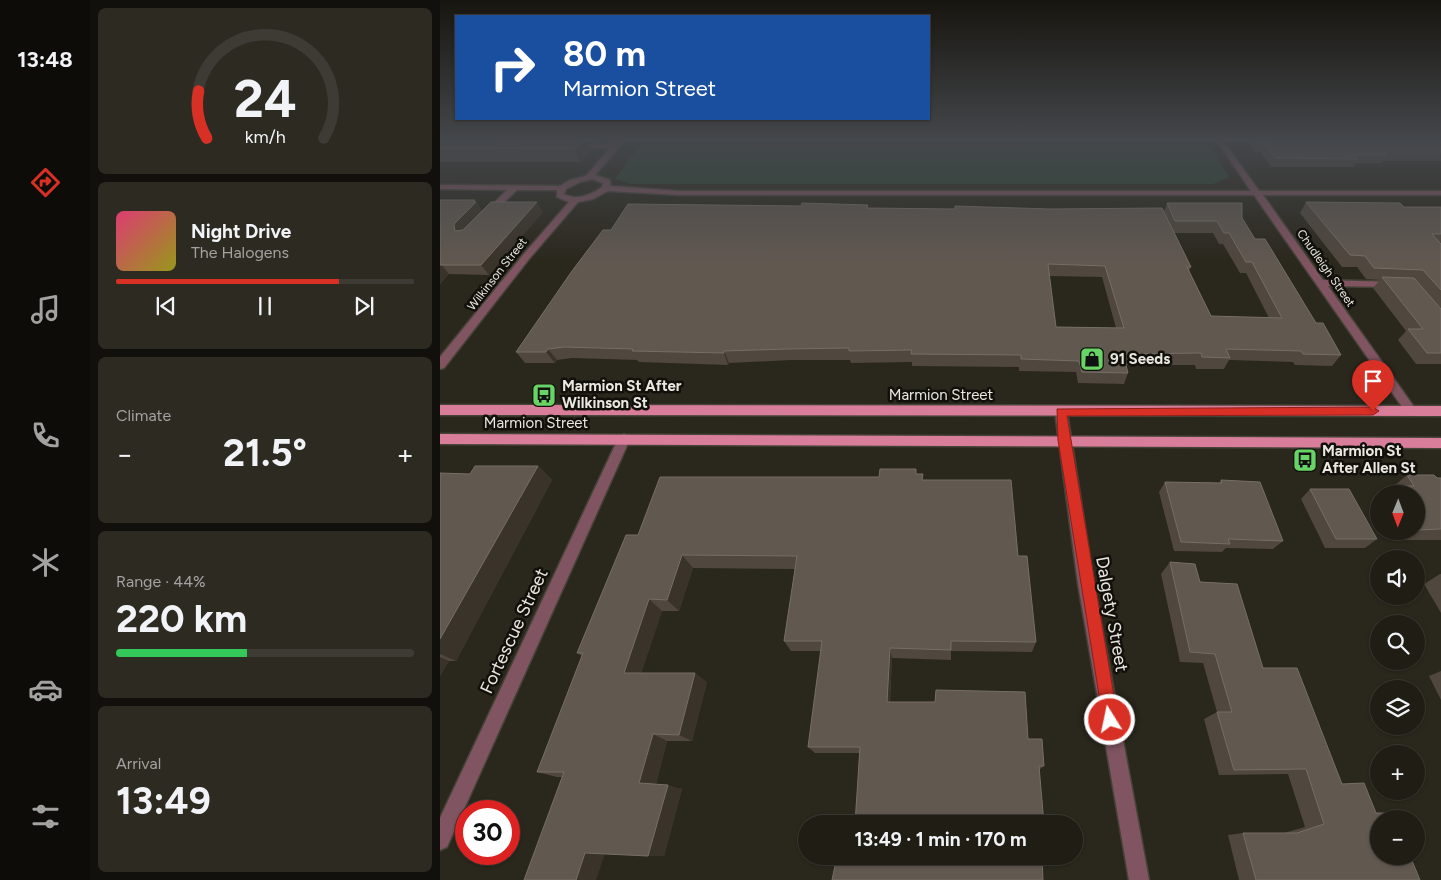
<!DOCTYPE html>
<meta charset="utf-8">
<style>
:root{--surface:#201d15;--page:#2d2a22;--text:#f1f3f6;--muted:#a2a2a0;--line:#3d3b34;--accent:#d93025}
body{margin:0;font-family:Figtree,sans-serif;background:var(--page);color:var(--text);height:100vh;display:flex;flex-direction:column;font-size:19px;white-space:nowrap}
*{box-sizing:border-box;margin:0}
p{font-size:16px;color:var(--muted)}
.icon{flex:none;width:28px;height:28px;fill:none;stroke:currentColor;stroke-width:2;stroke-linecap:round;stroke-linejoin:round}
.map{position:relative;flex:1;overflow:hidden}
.drawer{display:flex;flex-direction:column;gap:8px;padding:8px;background:#12100c;width:350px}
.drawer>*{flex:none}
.guide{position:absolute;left:15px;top:15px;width:475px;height:105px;border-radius:0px;box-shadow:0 1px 4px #0004,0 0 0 1px var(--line);background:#1a4fa0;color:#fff;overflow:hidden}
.needle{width:32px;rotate:181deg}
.controls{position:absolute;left:930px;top:485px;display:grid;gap:10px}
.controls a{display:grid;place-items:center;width:55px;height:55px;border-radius:50%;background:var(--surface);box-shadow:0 1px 4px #0004,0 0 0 1px var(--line);font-size:25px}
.speed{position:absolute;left:15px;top:800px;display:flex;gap:10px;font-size:25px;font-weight:700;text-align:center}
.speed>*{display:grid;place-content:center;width:65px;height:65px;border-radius:50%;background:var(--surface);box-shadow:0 1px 4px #0004,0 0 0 1px var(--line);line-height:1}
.speed .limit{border:8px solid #d22;background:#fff;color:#111}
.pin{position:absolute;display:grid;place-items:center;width:42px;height:42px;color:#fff;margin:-51px -21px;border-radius:50% 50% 50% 0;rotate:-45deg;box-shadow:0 0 5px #0007}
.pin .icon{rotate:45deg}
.me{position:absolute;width:55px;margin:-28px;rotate:350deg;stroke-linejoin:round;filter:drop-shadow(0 0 4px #0008)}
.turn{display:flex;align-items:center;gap:18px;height:105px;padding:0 25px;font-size:22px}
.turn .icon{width:65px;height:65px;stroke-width:2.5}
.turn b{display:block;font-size:35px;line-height:42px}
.big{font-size:38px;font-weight:700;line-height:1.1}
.drawer .tile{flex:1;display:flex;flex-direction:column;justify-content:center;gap:8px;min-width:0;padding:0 18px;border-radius:8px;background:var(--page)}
.drawer .dial{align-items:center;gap:0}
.dial svg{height:130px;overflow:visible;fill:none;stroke:var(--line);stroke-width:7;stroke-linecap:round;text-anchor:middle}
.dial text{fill:var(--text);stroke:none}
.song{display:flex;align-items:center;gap:15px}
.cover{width:60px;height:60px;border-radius:8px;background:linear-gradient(135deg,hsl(340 70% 55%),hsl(60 70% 35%))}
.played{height:5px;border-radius:2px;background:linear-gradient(90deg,var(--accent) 75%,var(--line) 75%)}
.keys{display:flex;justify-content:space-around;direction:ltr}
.heat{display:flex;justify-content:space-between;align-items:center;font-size:28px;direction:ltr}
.charge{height:8px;border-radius:4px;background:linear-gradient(90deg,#34c759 44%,var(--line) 0)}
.trip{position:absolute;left:358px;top:815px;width:285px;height:50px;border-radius:25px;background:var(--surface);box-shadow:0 1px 4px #0004,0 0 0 1px var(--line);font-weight:700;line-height:50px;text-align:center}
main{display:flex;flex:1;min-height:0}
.menu{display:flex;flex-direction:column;width:90px;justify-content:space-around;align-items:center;background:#0d0c08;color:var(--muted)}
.menu .icon{width:35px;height:35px}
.menu .current{color:var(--accent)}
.menu b{font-size:22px;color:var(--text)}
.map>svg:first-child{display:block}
</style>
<main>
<nav class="menu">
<b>13:48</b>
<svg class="icon current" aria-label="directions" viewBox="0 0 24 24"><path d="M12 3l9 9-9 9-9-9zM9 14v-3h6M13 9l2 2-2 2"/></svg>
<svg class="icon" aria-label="music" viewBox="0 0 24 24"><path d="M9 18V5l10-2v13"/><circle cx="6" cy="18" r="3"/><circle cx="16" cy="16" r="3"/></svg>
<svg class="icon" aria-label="phone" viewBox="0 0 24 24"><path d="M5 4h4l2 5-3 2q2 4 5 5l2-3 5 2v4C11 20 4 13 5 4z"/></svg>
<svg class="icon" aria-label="climate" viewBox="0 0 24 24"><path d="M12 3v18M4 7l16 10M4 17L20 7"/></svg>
<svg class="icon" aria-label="car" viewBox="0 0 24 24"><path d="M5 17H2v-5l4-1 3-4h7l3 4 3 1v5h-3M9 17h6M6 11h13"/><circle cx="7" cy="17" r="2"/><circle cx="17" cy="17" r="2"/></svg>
<svg class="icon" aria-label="filters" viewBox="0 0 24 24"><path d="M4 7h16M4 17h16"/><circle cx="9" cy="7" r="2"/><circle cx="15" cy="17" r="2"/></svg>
</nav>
<section class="drawer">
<div class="tile dial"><svg viewBox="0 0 100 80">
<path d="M14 69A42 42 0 1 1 86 69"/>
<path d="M14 69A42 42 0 0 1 9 40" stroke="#d93025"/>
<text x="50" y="56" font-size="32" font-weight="700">24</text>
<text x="50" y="72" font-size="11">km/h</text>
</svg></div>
<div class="tile">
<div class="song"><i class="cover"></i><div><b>Night Drive</b><p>The Halogens</p></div></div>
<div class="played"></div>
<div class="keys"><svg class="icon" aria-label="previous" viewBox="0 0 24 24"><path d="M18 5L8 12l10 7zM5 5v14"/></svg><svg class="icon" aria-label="pause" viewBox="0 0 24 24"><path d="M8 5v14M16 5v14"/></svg><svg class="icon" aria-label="next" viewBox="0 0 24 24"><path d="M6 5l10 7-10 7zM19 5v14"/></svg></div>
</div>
<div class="tile"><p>Climate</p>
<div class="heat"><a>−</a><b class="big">21.5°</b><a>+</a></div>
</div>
<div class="tile"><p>Range · 44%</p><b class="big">220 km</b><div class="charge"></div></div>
<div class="tile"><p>Arrival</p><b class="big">13:49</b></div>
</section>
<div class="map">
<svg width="1001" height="880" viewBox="0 0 1001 880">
<rect width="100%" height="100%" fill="#2a271c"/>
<path fill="#2a4532" d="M203,141H767L789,177L773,184H191L175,179Z"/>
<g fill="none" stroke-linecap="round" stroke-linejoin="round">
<g stroke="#454237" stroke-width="3">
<path id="minor" d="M176,141L183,143L155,175L170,180V186L239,191H811L777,141H783L819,191H1001V195H823L883,280L957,282V286L954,287L888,286L977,411L971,416L967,414L814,195H239L168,191L153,199L138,202L89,259L4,368L0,369V357L83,255L129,202L117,197V190H77L49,216L46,215V211L67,190L0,189V185L120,186L130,180L146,176L170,148H131V144H174ZM152,179L163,183L162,187C151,195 137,201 124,194L126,189L140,182Z
M621,407L627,412L654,584L709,880H689L638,584L615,412Z
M184,434L188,436L190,439L7,847L0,850V818L178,439L180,436Z"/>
</g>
<g stroke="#454237" stroke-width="3">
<path id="major" d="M0,405L1001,406V416L0,415Z
M0,434L1001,438V448L0,444Z"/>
</g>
<use href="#minor" fill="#805461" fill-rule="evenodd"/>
<use href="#major" fill="#d87d9a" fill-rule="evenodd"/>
</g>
<path fill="#50473e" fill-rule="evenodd" d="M0,141H158L157,142H147L151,150L141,162H0Z
M807,141H1001V161H943L941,163H916L913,167H831L821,152H815Z
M0,200H35L42,211L103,212L49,275L9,274L0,284Z
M866,202L964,207H1001V364H976L958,340L966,331L933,288L940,280L926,279L917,267H902L860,213Z
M727,203L802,218L815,239L876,323L901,355L892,366L855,365L853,362L789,360L784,369H756L755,365H686L688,373L684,384L638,383L636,372L579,371V367L472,366V362L411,363L410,360H351L289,363L288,365L199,362L197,360L132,358L117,360L115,363H85L76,352L171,230L361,206L428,205V208L724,212ZM734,233H773L779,244H783L800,273H806L829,318L771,316L749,271L751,267ZM609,276L662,277L676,328L616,327Z
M98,466L112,480L16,661H9L0,676V473L30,474Z
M476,474L483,480L578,556L596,642L592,652L511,651V660L452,658L450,702L588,739L604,766L599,770L420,753H375L368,747L381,651H351L344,641L355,569L253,568L239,611H222L201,673L267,682L252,741H227L216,784L242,789L224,856L165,854L122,777H117L97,772L142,656L137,653L198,535L439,477Z
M967,475L1001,478V540H962L957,531H976V494H942L951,486H954Z
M781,480L843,541L833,549L786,548L782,552L734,551L719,492L725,482L779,483Z
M870,489L937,539L925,548H885L861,499Z
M730,562L760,582L823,668L902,784L936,813L980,880H799L788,835L803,833H844L865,827L848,774L779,775L764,719L777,712L763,663L740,662L721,574Z
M1000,574H1001V613L984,584Z
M1001,671V700L989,676Z"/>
<path fill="#3a3329" d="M141,141H146L151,150L141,162L134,149Z
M35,200L43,212L23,241L15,231L14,224Z
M97,202L103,212L49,275L41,265Z
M1,264L9,274L0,284V265Z
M108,349L117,360L115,363L106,352Z
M284,351L289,363L288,365L284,353Z
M98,466L112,480L16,661L0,654V639Z
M242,555L253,568L239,611L227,600Z
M209,599L222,611L198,682L184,673Z
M450,648L452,658L449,710L447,702Z
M0,657L9,661L0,676Z
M255,673L267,682L252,741L239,735Z
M213,734L227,741L215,788L199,783Z
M228,785L242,789L224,856H208Z
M145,853L165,854L156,880H136Z"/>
<path fill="#615850" stroke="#766f66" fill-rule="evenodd" d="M0,141H141L134,149L0,148Z
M817,141H1001V152H944L946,155H914L918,159L835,158L825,144H819Z
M0,200H35L33,202H36L14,224L15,231L23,230L51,202H97L41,265H0Z
M866,202L960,203L964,207H1001V234H992L1001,244V290L983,270L934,268L925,256L910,255Z
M362,203L428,205L427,208L515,209V206L610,209L722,208L751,267H747L771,316L842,318L812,262H806L789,233H784L777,221H735L727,203H802V218L815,239H825L876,323H883L901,355L863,354L861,351L786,349L790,358L762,357L761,353L683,354L688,373L642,372L639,361L581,359V355L471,354L472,350L409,351V348L348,349L284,351V353L192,351L193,349L124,347L108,349L106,352H76L132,271L163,230H171L188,204L361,206ZM608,264L665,266L684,328L616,327Z
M942,277L974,278L1001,309V353H987L968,329H983Z
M35,466H98L0,639V473L30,474Z
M440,469H476V474H483L482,480H571L578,556H587L596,642L511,641V650L450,648L447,702H495L496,690L585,692L588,739H602L604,766H599L604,824H415L420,747H368L382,641H344L357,556L242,555L227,600L209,599L184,673H255L239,735L213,734L199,783L228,785L208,856L145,853L136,880H84L124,772H97L143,653H137L186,535H198L220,477H439Z
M967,475H994L997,478H1001V529L977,530L976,528V494H955L951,486H974Z
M781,480L820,482L843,541L788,539L790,544L741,542L725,482L782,483Z
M870,489H909L937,539H896Z
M730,562L755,564L760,582L797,584L823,668H857L902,784L924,783L936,813H952L955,819H939V856H970L980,880H816L803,833H857L884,824L866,769L794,770L777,712H792L775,654L750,652Z
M397,856H602L603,880H392Z"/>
<linearGradient id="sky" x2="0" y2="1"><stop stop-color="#17150f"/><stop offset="0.53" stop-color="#44474b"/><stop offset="1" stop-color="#44474b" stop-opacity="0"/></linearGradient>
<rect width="1001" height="264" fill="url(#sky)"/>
<path fill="#d93025" stroke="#8d1f18" d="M933,407L939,411L933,415L627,416L678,720L676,726L670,728L664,726L618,440L617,409Z"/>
<defs>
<g id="shop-square" transform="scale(1.25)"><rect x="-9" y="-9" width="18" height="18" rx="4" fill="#68d465" stroke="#11100b"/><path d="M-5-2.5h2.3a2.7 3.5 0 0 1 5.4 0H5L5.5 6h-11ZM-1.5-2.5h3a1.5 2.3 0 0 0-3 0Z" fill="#111"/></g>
<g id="bus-square" transform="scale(1.25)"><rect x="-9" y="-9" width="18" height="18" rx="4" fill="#68d465" stroke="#11100b"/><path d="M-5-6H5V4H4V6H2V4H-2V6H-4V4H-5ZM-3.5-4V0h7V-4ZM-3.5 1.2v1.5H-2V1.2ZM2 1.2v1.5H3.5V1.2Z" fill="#111"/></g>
</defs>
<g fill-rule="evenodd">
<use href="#shop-square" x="652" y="359"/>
<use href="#bus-square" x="104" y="395"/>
<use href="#bus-square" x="865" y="460"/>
</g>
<g text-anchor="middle" stroke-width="5" stroke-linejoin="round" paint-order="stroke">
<g font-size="12" fill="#e9e7e0" stroke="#11100b">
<text transform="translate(886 268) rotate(55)" y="4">Chudleigh Street</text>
<text transform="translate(57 274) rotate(-52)" y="4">Wilkinson Street</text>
</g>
<g font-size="15" font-weight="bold" fill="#e9e7e0" stroke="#11100b" text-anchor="start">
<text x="670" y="364">91 Seeds</text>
<text x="122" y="391">Marmion St After<tspan x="122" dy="17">Wilkinson St</tspan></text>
<text x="882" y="456">Marmion St<tspan x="882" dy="17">After Allen St</tspan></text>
</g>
<g font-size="15" fill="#e9e7e0" stroke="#11100b">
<text x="501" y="400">Marmion Street</text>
<text x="96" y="428">Marmion Street</text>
</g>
<g font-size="18" fill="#e9e7e0" stroke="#11100b">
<text transform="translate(672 614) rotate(80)" y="6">Dalgety Street</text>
<text transform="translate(74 631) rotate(-65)" y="6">Fortescue Street</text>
</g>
</g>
</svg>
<div class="controls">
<a><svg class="needle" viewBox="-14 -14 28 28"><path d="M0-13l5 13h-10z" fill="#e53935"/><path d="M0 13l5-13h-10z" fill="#a2a2a0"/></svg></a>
<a><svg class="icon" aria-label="sound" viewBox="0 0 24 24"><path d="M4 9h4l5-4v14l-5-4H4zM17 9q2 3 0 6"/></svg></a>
<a><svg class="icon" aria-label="search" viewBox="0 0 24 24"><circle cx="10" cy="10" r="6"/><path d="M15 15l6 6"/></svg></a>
<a><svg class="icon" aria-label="layers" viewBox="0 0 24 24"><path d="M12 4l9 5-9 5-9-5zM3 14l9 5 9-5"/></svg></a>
<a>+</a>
<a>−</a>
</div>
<div class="speed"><div class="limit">30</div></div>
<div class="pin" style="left:933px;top:411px;background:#d93025"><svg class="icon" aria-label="arrive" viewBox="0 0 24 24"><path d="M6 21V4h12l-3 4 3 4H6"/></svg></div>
<svg class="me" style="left:670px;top:720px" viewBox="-20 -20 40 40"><circle r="17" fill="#d93025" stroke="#fff" stroke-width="3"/><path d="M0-11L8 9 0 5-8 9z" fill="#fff"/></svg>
<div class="trip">13:49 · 1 min · 170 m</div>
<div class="guide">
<div class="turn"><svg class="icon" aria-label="right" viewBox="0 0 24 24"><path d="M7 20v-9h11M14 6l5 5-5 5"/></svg><div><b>80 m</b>Marmion Street</div></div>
</div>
</div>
</main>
